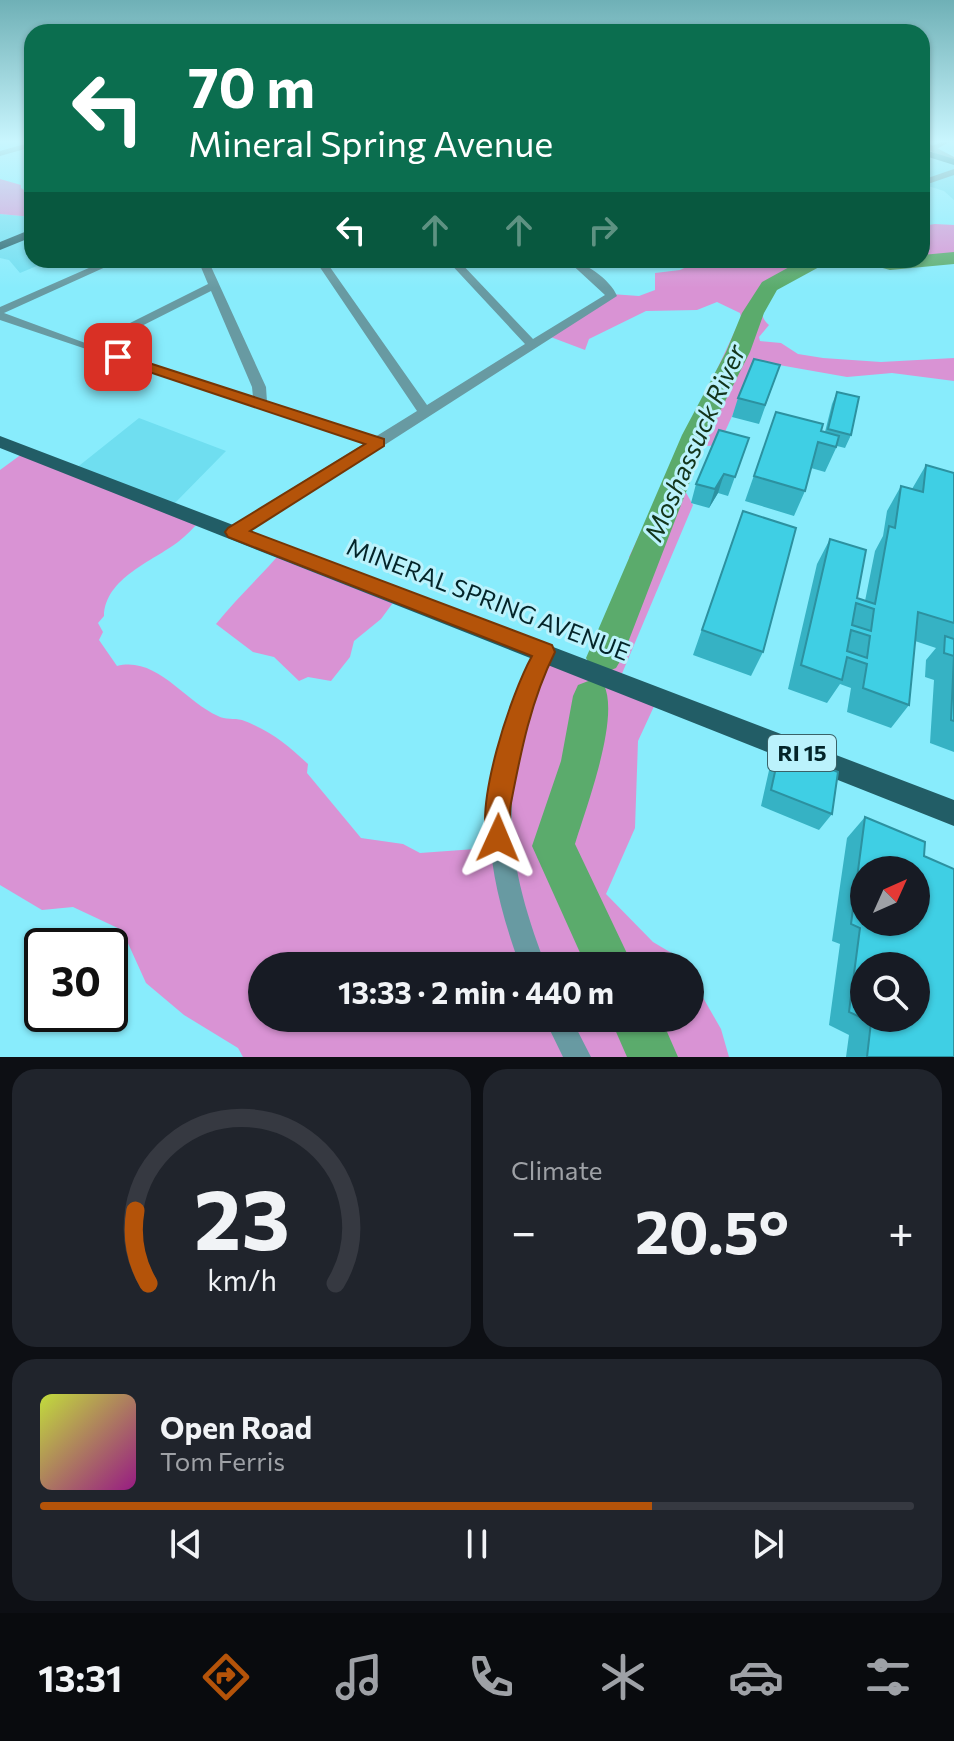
<!DOCTYPE html>
<meta charset="utf-8">
<style>
:root{--surface:#171b24;--page:#20242c;--text:#f1f3f6;--muted:#9ea1a6;--line:#363941;--accent:#b45309}
body{margin:0;font-family:Commissioner,sans-serif;background:var(--page);color:var(--text);height:100vh;display:flex;flex-direction:column;font-size:30px;white-space:nowrap}
*{box-sizing:border-box;margin:0}
p{font-size:26px;color:var(--muted)}
.icon{flex:none;width:44px;height:44px;fill:none;stroke:currentColor;stroke-width:2;stroke-linecap:round;stroke-linejoin:round}
.map{position:relative;height:1057px;overflow:hidden}
.sheet{display:flex;flex-direction:column;gap:12px;padding:12px;background:#0d0f14;flex:1}
.sheet>*{flex:none}
.top-card{position:absolute;left:24px;top:24px;width:906px;height:244px;border-radius:24px;box-shadow:0 2px 6px #0004;background:#0b6e4f;color:#fff;overflow:hidden}
.needle{width:52px;rotate:45deg}
.tools{position:absolute;left:850px;top:856px;display:grid;gap:16px}
.tools a{display:grid;place-items:center;width:80px;height:80px;border-radius:50%;background:var(--surface);box-shadow:0 2px 6px #0004;font-size:40px}
.speed{position:absolute;left:24px;top:928px;display:flex;gap:16px;font-size:40px;font-weight:700;text-align:center}
.speed>*{display:grid;place-content:center;width:104px;height:104px;border-radius:50%;background:var(--surface);box-shadow:0 2px 6px #0004;line-height:1}
.speed .limit{border:4px solid #111;border-radius:12px;background:#fff;color:#111}
.pin{position:absolute;display:grid;place-items:center;width:68px;height:68px;color:#fff;margin:-34px;border-radius:16px;box-shadow:0 4px 12px #0006}
.me{position:absolute;width:88px;margin:-44px;rotate:1deg;stroke-linejoin:round;filter:drop-shadow(0 0 6px #0008)}
.turn{display:flex;align-items:center;gap:28px;height:168px;padding:0 32px;font-size:36px}
.turn .icon{width:104px;height:104px;stroke-width:2.5}
.turn b{display:block;font-size:56px;line-height:68px}
.lanes{display:flex;align-items:center;height:76px;padding:0 32px;background:#0003;justify-content:center;gap:40px;direction:ltr}
.lanes .off{opacity:.35}
.big{font-size:60px;font-weight:700;line-height:1.1}
.sheet .card{flex:1;display:flex;flex-direction:column;justify-content:center;gap:12px;min-width:0;padding:0 28px;border-radius:24px;background:var(--page)}
.sheet .dial{align-items:center;gap:0}
.dial svg{height:208px;overflow:visible;fill:none;stroke:var(--line);stroke-width:7;stroke-linecap:round;text-anchor:middle}
.dial text{fill:var(--text);stroke:none}
.song{display:flex;align-items:center;gap:24px}
.cover{width:96px;height:96px;border-radius:12px;background:linear-gradient(135deg,hsl(70 70% 55%),hsl(310 70% 35%))}
.played{height:8px;border-radius:4px;background:linear-gradient(90deg,var(--accent) 70%,var(--line) 70%)}
.keys{display:flex;justify-content:space-around;direction:ltr}
.heat{display:flex;justify-content:space-between;align-items:center;font-size:44px;direction:ltr}
.sheet .tiles{flex:1;display:grid;gap:12px;grid-template-columns:1fr 1fr}
.card:last-child{grid-column:span 2}
.trip{position:absolute;left:248px;top:952px;width:456px;height:80px;border-radius:40px;background:var(--surface);box-shadow:0 2px 6px #0004;font-weight:700;line-height:80px;text-align:center}
.tab-bar{display:flex;height:128px;justify-content:space-around;align-items:center;background:#090b0e;color:var(--muted)}
.tab-bar .icon{width:56px;height:56px}
.tab-bar .on{color:var(--accent)}
.tab-bar b{font-size:36px;color:var(--text)}
.map>svg:first-child{display:block}
</style>
<div class="map">
<svg width="954" height="1057" viewBox="0 0 954 1057">
<rect width="100%" height="100%" fill="#88ecfc"/>
<path fill="#6fdef0" d="M922,154L954,162V200L944,191L922,184Z
M32,207V260H51L20,273L9,260L0,258V214L31,217L26,209Z
M139,418L226,451L172,506L75,469Z"/>
<path fill="#d993d4" d="M0,179L21,185V188L32,195V207L26,211L32,217L0,214Z
M935,224L954,225V255L935,254L922,259V226Z
M701,260H827C809,265 741,303 769,325L759,337L760,341L781,343L798,354L823,358L881,362L954,358V381L892,373L847,377L757,361L719,445L696,447L679,480L693,505L618,683L656,702L638,741L635,828L606,894L653,942L680,958L685,966H262V1018H690V975L721,1029L729,1057H243L238,1048L184,1015L146,983L122,930L73,907L42,910L0,885V470L26,451L201,520C194,527 186,536 178,542C153,561 105,578 104,616L98,623L103,632L99,640L117,666C157,656 184,701 218,716C225,720 234,718 242,720C269,730 287,744 308,764L307,773L361,838L403,844L420,853L489,848L492,845L491,812L495,767L537,661L603,677L641,578L634,571L629,557L741,318L740,313L717,302L697,310L646,311L589,339L585,350L548,336L611,294L639,296L655,290V273L680,270Z
M282,551L395,600L381,619L354,641L350,657L331,681L308,677L299,681L274,657L253,652L216,624C237,598 261,576 282,551Z"/>
<g fill="none" stroke-linecap="round" stroke-linejoin="round">
<path fill="#5bab6c" fill-rule="evenodd" d="M954,252V264L890,270L868,264L865,260H922V255Z
M802,260H832L777,290L764,313L750,352L708,435L622,658L616,668L604,673L592,668L586,658L682,435L726,352L742,313L762,282Z
M591,680L604,685C620,718 586,808 575,844L633,966H586L532,846L561,761L573,696L578,685Z
M610,1018H661L678,1057H627Z"/>
<path fill="#689aa2" fill-rule="evenodd" d="M944,140H953L935,150L928,148Z
M32,142V147L0,156V151Z
M954,169V175L922,186V180Z
M107,260H121L4,313L88,344L208,284L198,260H208L266,387L267,402L375,437L417,411L315,260H325L427,405L525,344L447,260H458L533,339L605,295L567,260C583,260 611,280 617,296L383,446L234,538L228,536L226,532L228,528L365,443L0,320V307ZM211,291L252,387L253,397L100,347Z
M545,644L552,647L554,652C500,773 498,842 546,966H520C475,841 479,772 536,652L538,647Z
M544,1018H571L591,1057H563Z"/>
<path fill="#689aa2" fill-rule="evenodd" d="M922,140L954,157V164L922,146Z"/>
<path fill="#207a87" fill-rule="evenodd" d="M922,149L954,159V165L922,155Z"/>
<path fill="#225d66" fill-rule="evenodd" d="M32,229V237L0,250V242Z
M0,436L954,800V826L0,448Z"/>
</g>
<path fill="#36b2c4" d="M780,365L759,424L732,417L738,398Z
M837,392L851,435L845,448L837,446L825,472L811,468L805,491L794,516L745,501L776,412L825,432L832,404Z
M749,438L728,496L718,493L709,508L691,503L696,484Z
M926,465L954,473V752L930,743L934,680L925,677L926,660L936,648L915,641L909,705L891,728L847,712L851,688L840,684L827,703L788,689L817,564L830,539L857,598L865,601L875,551L883,536L887,511L901,486L912,489Z
M743,511L763,652L751,676L693,655Z
M780,749L832,814L819,830L761,806L770,766Z
M865,817L924,856L954,1057H846L849,1035L829,1025L840,944L832,941L847,838Z"/>
<path fill="#2c91a0" d="M724,474L718,493L709,508L715,489Z"/>
<path fill="#3fcfe4" stroke="#2c91a0" stroke-width="2" fill-rule="evenodd" d="M754,359L780,365L765,405L738,398Z
M837,392L859,397L851,435L828,429Z
M776,412L823,424L821,431L839,436L836,447L818,442L805,491L754,476Z
M719,430L749,438L735,477L724,474L715,489L696,484Z
M926,465L954,473V623L918,612L909,705L863,688L867,664L847,657L842,680L801,665L830,539L866,550L857,598L875,604L889,526L895,528L901,486L923,492ZM856,603L874,609L871,631L852,625ZM851,630L870,636L867,658L847,651Z
M743,511L796,528L763,652L702,630Z
M945,636L954,639V721L951,720L954,656L944,653Z
M780,749L838,772L832,814L771,790Z
M865,817L925,842L924,856L954,869V1057H867L871,1022L849,1012L860,928L851,924ZM864,870H916V922H864ZM864,966H916V1018H864Z"/>
<linearGradient id="sky" x2="0" y2="1"><stop stop-color="#6fb0b6"/><stop offset="0.49" stop-color="#c9f6fe"/><stop offset="1" stop-color="#c9f6fe" stop-opacity="0"/></linearGradient>
<rect width="954" height="288" fill="url(#sky)"/>
<path fill="#b45309" stroke="#753606" stroke-width="2" d="M118,353L384,439V446L250,531L552,645L555,652C531,700 521,751 511,803C508,818 513,832 507,847L498,850L489,847C473,806 511,694 532,656L228,537L225,532L228,528L365,444L113,360L111,357Z"/>
<g text-anchor="middle" stroke-width="6" stroke-linejoin="round" paint-order="stroke">
<rect fill="#bbf2fc" stroke="#3a6268" stroke-width="2" x="768" y="735" width="68" height="36" rx="6"/>
<g font-size="22" font-weight="bold" fill="#032429">
<text x="802" y="761">RI 15</text>
</g>
<g font-size="24" fill="#032429" stroke="#bbf2fc">
<text transform="translate(488 600) rotate(21)" y="8">MINERAL SPRING AVENUE</text>
</g>
<g font-size="26" font-style="italic" fill="#13351b" stroke="#bbf2fc">
<text transform="translate(695 443) rotate(-66)" y="9">Moshassuck River</text>
</g>
</g>
</svg>
<div class="tools">
<a><svg class="needle" viewBox="-14 -14 28 28"><path d="M0-13l5 13h-10z" fill="#e53935"/><path d="M0 13l5-13h-10z" fill="#9ea1a6"/></svg></a>
<a><svg class="icon" aria-label="search" viewBox="0 0 24 24"><circle cx="10" cy="10" r="6"/><path d="M15 15l6 6"/></svg></a>
</div>
<div class="speed"><div class="limit">30</div></div>
<div class="pin" style="left:118px;top:357px;background:#d93025"><svg class="icon" aria-label="arrive" viewBox="0 0 24 24"><path d="M6 21V4h12l-3 4 3 4H6"/></svg></div>
<svg class="me" style="left:498px;top:838px" viewBox="-20 -20 40 40"><path d="M0-17L14 15 0 8-14 15z" fill="#b45309" stroke="#fff" stroke-width="4"/></svg>
<div class="trip">13:33 · 2 min · 440 m</div>
<div class="top-card">
<div class="turn"><svg class="icon" aria-label="left" viewBox="0 0 24 24"><path d="M17 20v-9H6M10 6l-5 5 5 5"/></svg><div><b>70 m</b>Mineral Spring Avenue</div></div>
<div class="lanes"><svg class="icon" aria-label="left" viewBox="0 0 24 24"><path d="M17 20v-9H6M10 6l-5 5 5 5"/></svg><svg class="icon off" aria-label="ahead" viewBox="0 0 24 24"><path d="M12 20V5M6 11l6-6 6 6"/></svg><svg class="icon off" aria-label="ahead" viewBox="0 0 24 24"><path d="M12 20V5M6 11l6-6 6 6"/></svg><svg class="icon off" aria-label="right" viewBox="0 0 24 24"><path d="M7 20v-9h11M14 6l5 5-5 5"/></svg></div>
</div>
</div>
<section class="sheet">
<div class="tiles">
<div class="card dial"><svg viewBox="0 0 100 80">
<path d="M14 69A42 42 0 1 1 86 69"/>
<path d="M14 69A42 42 0 0 1 9 41" stroke="#b45309"/>
<text x="50" y="56" font-size="32" font-weight="700">23</text>
<text x="50" y="72" font-size="11">km/h</text>
</svg></div>
<div class="card"><p>Climate</p>
<div class="heat"><a>−</a><b class="big">20.5°</b><a>+</a></div>
</div>
<div class="card">
<div class="song"><i class="cover"></i><div><b>Open Road</b><p>Tom Ferris</p></div></div>
<div class="played"></div>
<div class="keys"><svg class="icon" aria-label="previous" viewBox="0 0 24 24"><path d="M18 5L8 12l10 7zM5 5v14"/></svg><svg class="icon" aria-label="pause" viewBox="0 0 24 24"><path d="M8 5v14M16 5v14"/></svg><svg class="icon" aria-label="next" viewBox="0 0 24 24"><path d="M6 5l10 7-10 7zM19 5v14"/></svg></div>
</div>
</div>
</section>
<nav class="tab-bar">
<b>13:31</b>
<svg class="icon on" aria-label="directions" viewBox="0 0 24 24"><path d="M12 3l9 9-9 9-9-9zM9 14v-3h6M13 9l2 2-2 2"/></svg>
<svg class="icon" aria-label="music" viewBox="0 0 24 24"><path d="M9 18V5l10-2v13"/><circle cx="6" cy="18" r="3"/><circle cx="16" cy="16" r="3"/></svg>
<svg class="icon" aria-label="phone" viewBox="0 0 24 24"><path d="M5 4h4l2 5-3 2q2 4 5 5l2-3 5 2v4C11 20 4 13 5 4z"/></svg>
<svg class="icon" aria-label="climate" viewBox="0 0 24 24"><path d="M12 3v18M4 7l16 10M4 17L20 7"/></svg>
<svg class="icon" aria-label="car" viewBox="0 0 24 24"><path d="M5 17H2v-5l4-1 3-4h7l3 4 3 1v5h-3M9 17h6M6 11h13"/><circle cx="7" cy="17" r="2"/><circle cx="17" cy="17" r="2"/></svg>
<svg class="icon" aria-label="filters" viewBox="0 0 24 24"><path d="M4 7h16M4 17h16"/><circle cx="9" cy="7" r="2"/><circle cx="15" cy="17" r="2"/></svg>
</nav>
